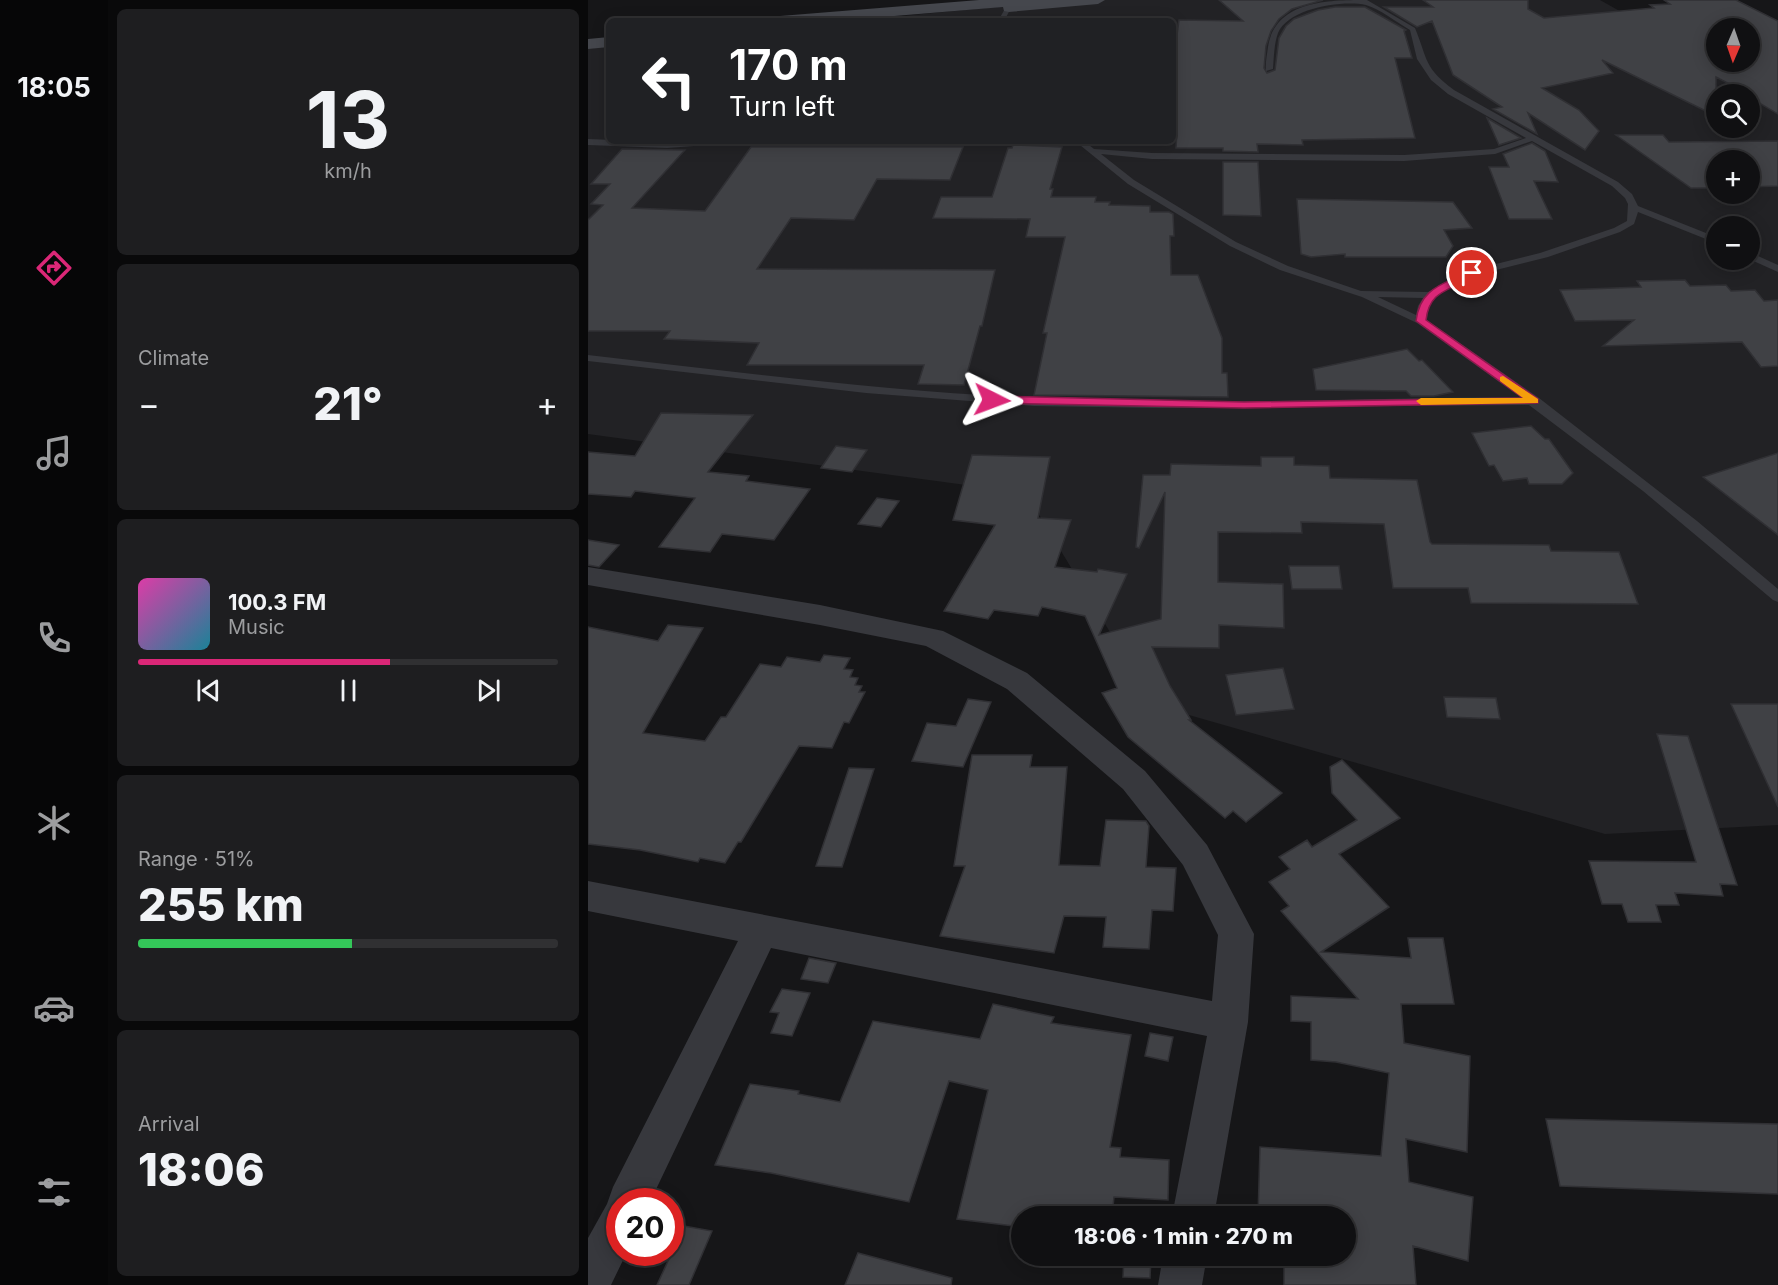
<!DOCTYPE html>
<meta charset="utf-8">
<style>
:root{--surface:#101012;--page:#1e1e20;--text:#f1f3f6;--muted:#9c9d9f;--line:#303032;--accent:#db2777}
body{margin:0;font-family:Inter,sans-serif;background:var(--page);color:var(--text);height:100vh;display:flex;flex-direction:column;font-size:22px;white-space:nowrap}
*{box-sizing:border-box;margin:0}
p{font-size:20px;color:var(--muted)}
.icon{flex:none;width:33px;height:33px;fill:none;stroke:currentColor;stroke-width:2;stroke-linecap:round;stroke-linejoin:round}
.map{position:relative;flex:1;overflow:hidden}
.drawer{display:flex;flex-direction:column;gap:9px;padding:9px;background:#09090a;width:480px}
.drawer>*{flex:none}
.guide{position:absolute;left:18px;top:18px;width:570px;height:126px;border-radius:9px;box-shadow:0 3px 15px #0003,0 0 0 2px var(--line);background:#202124;color:#fff;overflow:hidden}
.needle{width:39px;rotate:182deg}
.tools{position:absolute;left:1118px;top:18px;display:grid;gap:12px}
.tools a{display:grid;place-items:center;width:54px;height:54px;border-radius:50%;background:var(--surface);box-shadow:0 3px 15px #0003,0 0 0 2px var(--line);font-size:30px}
.speed{position:absolute;left:18px;top:1188px;display:flex;gap:12px;font-size:30px;font-weight:700;text-align:center}
.speed>*{display:grid;place-content:center;width:78px;height:78px;border-radius:50%;background:var(--surface);box-shadow:0 3px 15px #0003,0 0 0 2px var(--line);line-height:1}
.speed .limit{border:9px solid #d22;background:#fff;color:#111}
.pin{position:absolute;display:grid;place-items:center;width:51px;height:51px;color:#fff;margin:-26px;border:3px solid #fff;border-radius:50%;box-shadow:0 2px 6px #0007}
.me{position:absolute;width:66px;margin:-33px;rotate:93deg;stroke-linejoin:round;filter:drop-shadow(0 0 4px #0008)}
.turn{display:flex;align-items:center;gap:21px;height:126px;padding:0 24px;font-size:27px}
.turn .icon{width:78px;height:78px;stroke-width:2.5}
.turn b{display:block;font-size:42px;line-height:51px}
.big{font-size:45px;font-weight:800;line-height:1.1}
.drawer .tile{flex:1;display:flex;flex-direction:column;justify-content:center;gap:9px;min-width:0;padding:0 21px;border-radius:9px;background:var(--page)}
.drawer .dial{align-items:center;gap:0}
.dial b{font-size:78px;line-height:1}
.song{display:flex;align-items:center;gap:18px}
.cover{width:72px;height:72px;border-radius:9px;background:linear-gradient(135deg,hsl(320 70% 55%),hsl(190 70% 35%))}
.played{height:6px;border-radius:3px;background:linear-gradient(90deg,var(--accent) 60%,var(--line) 60%)}
.keys{display:flex;justify-content:space-around;direction:ltr}
.heat{display:flex;justify-content:space-between;align-items:center;font-size:33px;direction:ltr}
.charge{height:9px;border-radius:4px;background:linear-gradient(90deg,#34c759 51%,var(--line) 0)}
.trip{position:absolute;left:423px;top:1206px;width:345px;height:60px;border-radius:30px;background:var(--surface);box-shadow:0 3px 15px #0003,0 0 0 2px var(--line);font-weight:800;line-height:60px;text-align:center}
main{display:flex;flex:1;min-height:0}
.dock{display:flex;flex-direction:column;width:108px;justify-content:space-around;align-items:center;background:#060607;color:var(--muted)}
.dock .icon{width:42px;height:42px}
.dock .active{color:var(--accent)}
.dock b{font-size:27px;color:var(--text)}
.map>svg:first-child{display:block}
</style>
<main>
<nav class="dock">
<b>18:05</b>
<svg class="icon active" aria-label="directions" viewBox="0 0 24 24"><path d="M12 3l9 9-9 9-9-9zM9 14v-3h6M13 9l2 2-2 2"/></svg>
<svg class="icon" aria-label="music" viewBox="0 0 24 24"><path d="M9 18V5l10-2v13"/><circle cx="6" cy="18" r="3"/><circle cx="16" cy="16" r="3"/></svg>
<svg class="icon" aria-label="phone" viewBox="0 0 24 24"><path d="M5 4h4l2 5-3 2q2 4 5 5l2-3 5 2v4C11 20 4 13 5 4z"/></svg>
<svg class="icon" aria-label="climate" viewBox="0 0 24 24"><path d="M12 3v18M4 7l16 10M4 17L20 7"/></svg>
<svg class="icon" aria-label="car" viewBox="0 0 24 24"><path d="M5 17H2v-5l4-1 3-4h7l3 4 3 1v5h-3M9 17h6M6 11h13"/><circle cx="7" cy="17" r="2"/><circle cx="17" cy="17" r="2"/></svg>
<svg class="icon" aria-label="filters" viewBox="0 0 24 24"><path d="M4 7h16M4 17h16"/><circle cx="9" cy="7" r="2"/><circle cx="15" cy="17" r="2"/></svg>
</nav>
<section class="drawer">
<div class="tile dial"><b>13</b><p>km/h</p></div>
<div class="tile"><p>Climate</p>
<div class="heat"><a>−</a><b class="big">21°</b><a>+</a></div>
</div>
<div class="tile">
<div class="song"><i class="cover"></i><div><b>100.3 FM</b><p>Music</p></div></div>
<div class="played"></div>
<div class="keys"><svg class="icon" aria-label="previous" viewBox="0 0 24 24"><path d="M18 5L8 12l10 7zM5 5v14"/></svg><svg class="icon" aria-label="pause" viewBox="0 0 24 24"><path d="M8 5v14M16 5v14"/></svg><svg class="icon" aria-label="next" viewBox="0 0 24 24"><path d="M6 5l10 7-10 7zM19 5v14"/></svg></div>
</div>
<div class="tile"><p>Range · 51%</p><b class="big">255 km</b><div class="charge"></div></div>
<div class="tile"><p>Arrival</p><b class="big">18:06</b></div>
</section>
<div class="map">
<svg width="1190" height="1285" viewBox="0 0 1190 1285">
<rect width="100%" height="100%" fill="#161618"/>
<path fill="#222225" fill-rule="evenodd" d="M484,0H1012L1190,100V825L1017,834L566,705L438,493L0,434V46L21,44V141H585V21H261ZM1128,94H1161V128H1128ZM1128,160H1161V194H1128ZM1128,226H1161V260H1128Z"/>
<path fill="#404145" stroke="#303034" stroke-width="1.5" fill-rule="evenodd" d="M631,0H735L704,9L691,19L683,31L678,46L676,68L679,73L687,70L691,38L698,26L706,19L730,10L747,7H777L818,30L816,31L824,58H807L827,138L714,140L715,145L669,144L670,152L635,151V148H588L589,129H585V65L591,20L655,21Z
M835,0H940V9L956,18L1066,8L1062,5L1082,4L1076,0H1148L1190,21V114L1161,97V94L1128,77V116L1014,60L1025,73L954,88L991,110L1011,131L997,150L940,113L949,134L905,109L914,107L865,75L844,21L829,27L796,7H845ZM1128,28H1161V62H1128Z
M899,118L933,138L911,145Z
M1028,135H1075L1081,142L1190,141V186L1161,187V160H1128V188H1103Z
M944,143L957,151L970,182L946,181L964,219H921L901,167H921L915,154Z
M425,145L474,147L462,189H465L463,197H508L507,202H522L521,205L562,206V212H581L585,214L586,236H582L583,275H610L634,338V373H639L640,397L446,395L459,333H455L477,237H438L442,219L345,218L353,197H404L420,148H424Z
M163,147H375L362,180L289,179L266,220L203,218L169,269L407,270L394,326H392L376,385L330,384L336,365H159L171,343L76,339L82,331H0V220L15,205L3,204L22,184H3L34,149L97,150L44,208L117,211Z
M635,162H670L673,216L635,215Z
M709,199L865,202L884,228L856,230L865,246L858,257H757V254L723,257L713,254Z
M1097,280L1102,286L1138,285L1143,291L1167,290L1176,301L1190,300V366L1173,367L1154,342L1015,346L1046,320L987,321L972,290L1053,287L1049,281Z
M819,349L831,361L834,360L865,392L846,396H823L818,391L728,390L725,369Z
M73,413L165,415L120,472L161,476L158,481L222,489L186,540L134,534L122,552L71,547L107,498L47,491L43,497L0,494V452L47,456Z
M943,426L957,439H961L985,473L974,484H941L939,478L915,481L906,465L901,466L884,433Z
M248,446L279,450L264,472L233,468Z
M1190,453V535L1115,477Z
M384,455L462,457L450,518L483,520L467,567L509,572L510,569L539,574L511,635L573,619L577,492L551,548L548,547L555,475H582L583,464L673,466V457H706V465L741,466L742,478L829,480L842,542L844,544L961,545L963,551L1031,552L1050,604L883,603L880,588H805L796,524L713,522L714,533L630,532V582L695,584L696,628L631,625V648L564,647L582,686L603,720H601L694,793L658,822L645,811L637,818L540,737L514,693L529,688L497,616L454,607L450,616L406,610L400,619L356,611L407,525L365,520Z
M289,498L311,501L293,527L270,524Z
M0,540L31,545L11,567L0,565Z
M701,566H751L754,589H704Z
M80,625L115,628L55,733L117,741L133,717H138L172,664L193,667L199,657L232,662L236,655L262,658L256,669L265,670L262,677L270,678L267,685L274,686L271,692H277L261,723L256,722L244,748L211,746L153,842H150L137,863L112,858L110,862L52,850L0,844V627L70,641Z
M695,668L706,709L648,715L638,675Z
M856,697L908,698L912,719L859,717Z
M380,699L403,702L375,767L324,761L339,723L368,726Z
M1143,704H1190V807Z
M1069,734L1100,736L1149,885L1132,884L1135,896L1087,893L1091,905H1068L1073,922H1040L1034,904H1014L1001,861L1108,862Z
M384,755H444L442,767H479L471,865L512,866L518,820L558,821L561,826L558,867L588,868L585,911L564,910L561,949L515,947L518,917L476,916L466,953L352,936L377,866H366Z
M754,760L812,818L751,854L801,907L733,952L823,958L820,938H855L866,1004H813L816,1043L882,1056L879,1152L818,1139L821,1182L885,1197L880,1261L825,1246L828,1285H696V1256H758V1216H670L672,1147L793,1156L801,1073L748,1062L723,1060V1022L703,1021V996L770,999L693,911L701,906L681,882L702,869L691,857L719,840L724,847L769,820L744,793L742,767Z
M261,768L286,769L254,867L228,866Z
M221,958L248,963L240,983L213,979Z
M194,989L222,993L204,1036L183,1033L191,1013L182,1012Z
M405,1004L466,1017L463,1023L543,1035L522,1147L533,1148L532,1157L581,1160L580,1200L526,1197L524,1216H434V1227L369,1219L400,1090L361,1081L321,1202L183,1173L127,1165L162,1084L211,1091L210,1094L252,1102L285,1021L392,1039Z
M562,1033L585,1037L580,1061L557,1056Z
M958,1119L1190,1124V1194L972,1186Z
M96,1226L124,1231L101,1285H69Z
M270,1253L364,1278L363,1285H257Z
M536,1256L563,1258L562,1278L535,1277Z"/>
<g fill="none" stroke-linecap="round" stroke-linejoin="round">
<path fill="#37383d" fill-rule="evenodd" d="M779,0L827,28C840,60 836,68 866,90L1030,182L1044,194L1050,206L1128,237V243L1050,212L1046,224L1032,232L960,257L888,275L846,297L840,306L839,320L951,398L1109,521L1190,589V602L1185,600L1055,491L941,405L571,408L446,406L278,393L0,361V355C148,372 295,391 444,398C606,406 769,398 932,397L829,323L774,297L692,270L642,246L540,184L487,141H496L506,149L564,153L816,155L906,149L938,138L860,94L843,80L829,59L822,30C808,22 792,9 778,5C754,0 701,8 690,33C686,44 686,57 685,69L678,71C677,64 679,55 680,47C687,0 742,0 779,0ZM944,141L1024,186L1037,198L1040,204L1039,221L1026,228L952,253L880,271L840,292L773,291L700,266L648,242L546,180L513,154L564,159L816,161L907,154ZM790,297L835,298L830,306L828,315Z
M418,7L423,8L416,21H410Z
M0,139L79,142L137,141L133,144L79,148L0,145Z
M1161,252L1190,265V272L1161,259Z"/>
<path fill="#37383d" fill-rule="evenodd" d="M0,567L232,605L355,631L439,673L557,771L619,845L666,934L660,1022L626,1216H584L619,1036L183,948L62,1202H32V1252H39L23,1285H0V1238L19,1204L25,1187L150,941L0,911V881L624,1001L630,935L595,865L535,789L419,689L338,646L232,625L0,585Z
M575,1256H619L614,1285H570Z"/>
<path fill="#45474d" fill-rule="evenodd" d="M391,0H517L510,4L421,12L416,11L415,7L246,21H184L192,16Z
M21,37V47L0,49V39Z"/>
</g>
<path fill="#db2777" stroke="#8e194d" stroke-width="1.5" d="M881,271L888,273C867,292 842,286 838,320L950,399V403L656,408L404,403L398,400L404,396L656,402L935,398L828,321C832,288 854,285 881,271Z"/>
<path fill="#f59e0b" d="M915,376L950,399V403L833,405L828,401L833,398H935L912,381V377Z"/>
</svg>
<div class="tools">
<a><svg class="needle" viewBox="-14 -14 28 28"><path d="M0-13l5 13h-10z" fill="#e53935"/><path d="M0 13l5-13h-10z" fill="#9c9d9f"/></svg></a>
<a><svg class="icon" aria-label="search" viewBox="0 0 24 24"><circle cx="10" cy="10" r="6"/><path d="M15 15l6 6"/></svg></a>
<a>+</a>
<a>−</a>
</div>
<div class="speed"><div class="limit">20</div></div>
<div class="pin" style="left:884px;top:273px;background:#d93025"><svg class="icon" aria-label="arrive" viewBox="0 0 24 24"><path d="M6 21V4h12l-3 4 3 4H6"/></svg></div>
<svg class="me" style="left:404px;top:400px" viewBox="-20 -20 40 40"><path d="M0-17L14 15 0 8-14 15z" fill="#db2777" stroke="#fff" stroke-width="4"/></svg>
<div class="trip">18:06 · 1 min · 270 m</div>
<div class="guide">
<div class="turn"><svg class="icon" aria-label="left" viewBox="0 0 24 24"><path d="M17 20v-9H6M10 6l-5 5 5 5"/></svg><div><b>170 m</b>Turn left</div></div>
</div>
</div>
</main>
